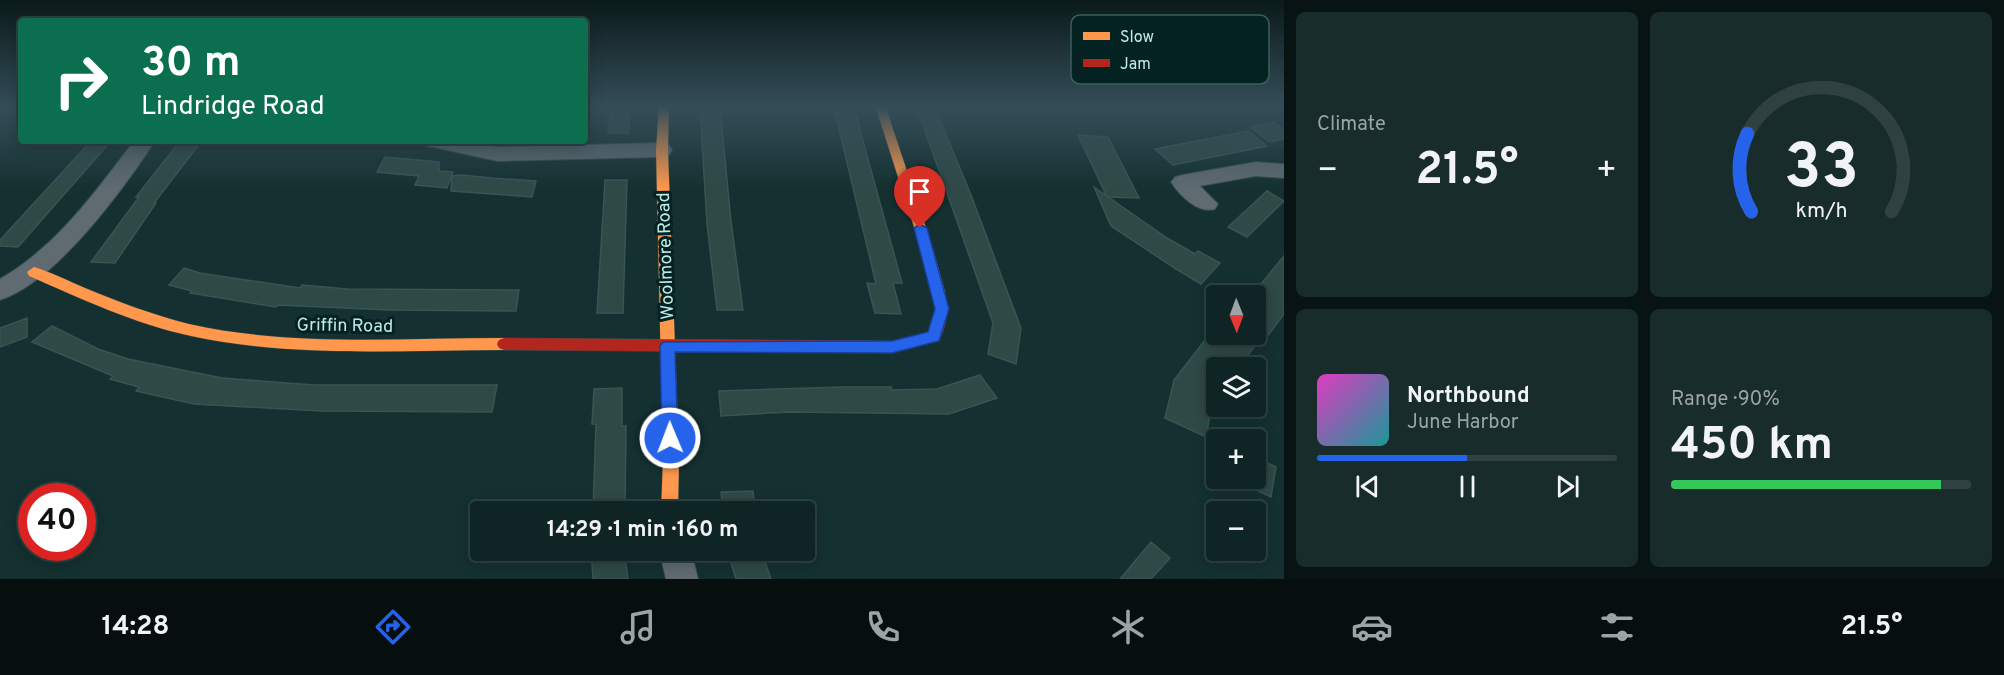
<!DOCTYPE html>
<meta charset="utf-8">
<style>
:root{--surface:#0f2424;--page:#182c2c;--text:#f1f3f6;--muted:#9ba4a6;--line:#2f4141;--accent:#2563eb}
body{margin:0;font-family:Overpass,sans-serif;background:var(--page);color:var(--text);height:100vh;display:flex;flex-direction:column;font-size:22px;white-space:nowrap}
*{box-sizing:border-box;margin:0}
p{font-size:20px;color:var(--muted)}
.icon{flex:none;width:33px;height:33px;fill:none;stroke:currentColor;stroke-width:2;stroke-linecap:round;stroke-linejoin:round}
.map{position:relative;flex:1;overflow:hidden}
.side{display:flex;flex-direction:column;gap:12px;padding:12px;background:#081414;width:720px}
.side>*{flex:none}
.banner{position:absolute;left:18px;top:18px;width:570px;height:126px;border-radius:6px;box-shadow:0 3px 15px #0003,0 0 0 2px var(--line);background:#0b6e4f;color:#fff;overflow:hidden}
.needle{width:39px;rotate:179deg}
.controls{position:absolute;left:1206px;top:285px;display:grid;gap:12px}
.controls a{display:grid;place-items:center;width:60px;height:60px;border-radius:6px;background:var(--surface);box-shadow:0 3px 15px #0003,0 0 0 2px var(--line);font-size:30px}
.speed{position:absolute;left:18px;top:483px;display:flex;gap:12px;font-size:30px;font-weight:700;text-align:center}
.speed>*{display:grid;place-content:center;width:78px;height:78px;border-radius:50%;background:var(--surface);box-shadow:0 3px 15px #0003,0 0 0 2px var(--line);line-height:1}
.speed .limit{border:9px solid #d22;background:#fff;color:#111}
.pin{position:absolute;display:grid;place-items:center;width:51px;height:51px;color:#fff;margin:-62px -26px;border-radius:50% 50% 50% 0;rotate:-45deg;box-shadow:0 0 6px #0007}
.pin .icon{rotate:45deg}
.me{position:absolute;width:66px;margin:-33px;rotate:359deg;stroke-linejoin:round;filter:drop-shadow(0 0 4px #0008)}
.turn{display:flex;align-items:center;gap:21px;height:126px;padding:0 24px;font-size:27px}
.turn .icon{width:78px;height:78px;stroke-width:2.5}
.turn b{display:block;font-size:42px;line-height:51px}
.big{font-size:45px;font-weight:700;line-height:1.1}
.side .card{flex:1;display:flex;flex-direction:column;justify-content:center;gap:9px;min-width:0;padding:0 21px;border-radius:9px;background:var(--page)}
.side .dial{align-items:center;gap:0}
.dial svg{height:156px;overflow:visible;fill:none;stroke:var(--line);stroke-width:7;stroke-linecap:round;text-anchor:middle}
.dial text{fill:var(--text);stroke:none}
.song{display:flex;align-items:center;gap:18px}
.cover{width:72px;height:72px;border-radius:9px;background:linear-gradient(135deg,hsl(310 70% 55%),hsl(180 70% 35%))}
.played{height:6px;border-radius:3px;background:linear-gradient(90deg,var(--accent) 50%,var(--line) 50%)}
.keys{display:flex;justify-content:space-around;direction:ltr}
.heat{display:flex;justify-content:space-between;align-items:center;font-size:33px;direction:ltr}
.charge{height:9px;border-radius:4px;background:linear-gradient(90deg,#34c759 90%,var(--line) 0)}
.side .tiles{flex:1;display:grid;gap:12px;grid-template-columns:repeat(2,1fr)}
.trip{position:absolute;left:470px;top:501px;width:345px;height:60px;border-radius:6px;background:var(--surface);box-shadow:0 3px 15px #0003,0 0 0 2px var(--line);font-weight:700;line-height:60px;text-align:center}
.menu{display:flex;height:96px;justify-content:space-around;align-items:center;background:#060e0e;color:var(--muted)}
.menu .icon{width:42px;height:42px}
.menu .on{color:var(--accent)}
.menu b{font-size:27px;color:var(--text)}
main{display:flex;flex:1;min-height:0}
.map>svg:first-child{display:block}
</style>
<main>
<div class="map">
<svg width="1284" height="579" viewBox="0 0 1284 579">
<rect width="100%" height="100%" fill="#143030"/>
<path fill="#2e4946" stroke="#365653" stroke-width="1.5" d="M611,108H629V133H608Z
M700,108H720L731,221L743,310H717L707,224Z
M834,108H854L902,283H893L901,314L875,313L867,283L876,284Z
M917,108H935L971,195L1021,328L1016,364L988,354L993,323Z
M1274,122L1284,130V139L1269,142L1250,127Z
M1248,131L1267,146L1173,165L1155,149Z
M1078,135L1108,137L1139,198L1107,197Z
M91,141H111L18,247L0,246V240Z
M180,141L201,142L154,203H156L115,263L91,262L139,197H136Z
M385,157L439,162V171L453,172L447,188L415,185L419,176L377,172Z
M461,175L492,178L536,181L532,197L451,191L452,176Z
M605,180H627L623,313H597Z
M1094,187L1167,238L1195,254L1198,251L1220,263L1201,284L1176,269L1111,226Z
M1267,191L1284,201L1247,237L1228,227Z
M1284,256V314L1266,338L1262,336L1239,368H1216V383L1206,437L1165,418L1174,380L1216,326V334H1260L1256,332V290Z
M184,268L200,273L300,288L302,285L347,289L519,290L516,311L389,310L278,305L276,307L190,293L192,291L169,285Z
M27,318V337L0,347V328Z
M52,326L98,349L128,359L222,378L314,385H497L492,412L322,411L194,404L136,391L139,387L110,379L113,376L32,342Z
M980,375L997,398L949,414L789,412L721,416L719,391L842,387H891L892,390L937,389Z
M622,388V426H626L625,510H593L596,424H592L594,389Z
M1256,457L1276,467L1271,497L1256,490Z
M753,491L755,512H723L721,492Z
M1151,542L1170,558L1151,579H1120Z
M591,550H624L628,579H593Z
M727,550H761L771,579H736Z"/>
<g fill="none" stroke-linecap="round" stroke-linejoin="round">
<g stroke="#324b4b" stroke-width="2">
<path id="street" d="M134,141H155C123,190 56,282 0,300V279C57,246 95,192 134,141Z
M423,141H465L497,147L662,143L669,145L672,150L669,155L662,157L497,161L433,147L426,146Z
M1256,162L1284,164V178L1256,176L1200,186L1218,204L1215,209C1198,214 1180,196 1171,182L1175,177L1182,175Z
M659,550H691L698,579H666Z"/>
</g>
<g stroke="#324b4b" stroke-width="1">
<path id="slow" d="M659,108H669L668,150L679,460L678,512H661L663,460L656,150Z
M876,108H886L933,249L945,292L943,296H933L931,292L921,249Z
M34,267C51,272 68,281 85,288C119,302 153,315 189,324C291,347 400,338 504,338L509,340L511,344L509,348L504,350C400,350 293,358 191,336C135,324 82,299 29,276L27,272Z"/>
</g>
<g stroke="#324b4b" stroke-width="1">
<path id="jam" d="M938,287L943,288C951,306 947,324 939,341L892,353L504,350L499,348L497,344L499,340L504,338L892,341L928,333L935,309L931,292L933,288Z"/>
</g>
<use href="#street" fill="#5f6a71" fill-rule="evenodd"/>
<use href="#slow" fill="#ff974d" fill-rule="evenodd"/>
<use href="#jam" fill="#b3261e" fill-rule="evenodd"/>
</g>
<linearGradient id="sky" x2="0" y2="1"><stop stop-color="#0b1a1a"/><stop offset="0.57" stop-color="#344e59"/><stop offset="1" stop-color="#344e59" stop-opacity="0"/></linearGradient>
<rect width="1284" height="189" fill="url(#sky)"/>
<path fill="#2563eb" stroke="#184099" stroke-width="1.5" d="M920,224L927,228L949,309L939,341L892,353L675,352L678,438L676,443L670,445L664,443L662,438L660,346L663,342L892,341L928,332L935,309L914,228Z"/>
<g text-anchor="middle" stroke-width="6" stroke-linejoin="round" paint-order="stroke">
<g font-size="18" fill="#bfeae8" stroke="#042221">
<text transform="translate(665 256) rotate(-92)" y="6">Woolmore Road</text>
<text transform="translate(345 325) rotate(1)" y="6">Griffin Road</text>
</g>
</g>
<rect x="1071" y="15" width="198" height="69" rx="9" fill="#042221" stroke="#3c5e5d" stroke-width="1.5"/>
<rect x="1083" y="32" width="27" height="8" fill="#ff974d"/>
<rect x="1083" y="59" width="27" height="8" fill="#b3261e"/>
<g font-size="16" fill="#bfeae8">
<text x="1120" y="42">Slow</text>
<text x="1120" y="69">Jam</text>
</g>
</svg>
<div class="controls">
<a><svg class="needle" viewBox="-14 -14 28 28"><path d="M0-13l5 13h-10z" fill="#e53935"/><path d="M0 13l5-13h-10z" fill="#9ba4a6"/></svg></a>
<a><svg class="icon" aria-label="layers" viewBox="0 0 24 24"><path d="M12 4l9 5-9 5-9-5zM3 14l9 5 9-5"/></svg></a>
<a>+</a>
<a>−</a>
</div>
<div class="speed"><div class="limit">40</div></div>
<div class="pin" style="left:920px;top:228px;background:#d93025"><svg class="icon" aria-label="arrive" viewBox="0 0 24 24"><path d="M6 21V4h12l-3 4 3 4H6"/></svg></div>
<svg class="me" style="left:670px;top:438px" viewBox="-20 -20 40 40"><circle r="17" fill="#2563eb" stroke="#fff" stroke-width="3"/><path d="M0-11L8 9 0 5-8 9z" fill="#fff"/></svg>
<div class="trip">14:29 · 1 min · 160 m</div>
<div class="banner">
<div class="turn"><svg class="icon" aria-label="right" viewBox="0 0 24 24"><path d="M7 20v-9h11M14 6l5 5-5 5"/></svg><div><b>30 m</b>Lindridge Road</div></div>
</div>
</div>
<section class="side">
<div class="tiles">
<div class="card"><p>Climate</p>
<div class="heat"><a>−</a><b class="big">21.5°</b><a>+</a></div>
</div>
<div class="card dial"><svg viewBox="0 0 100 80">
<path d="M14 69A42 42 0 1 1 86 69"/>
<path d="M14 69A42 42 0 0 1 12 29" stroke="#2563eb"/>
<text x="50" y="56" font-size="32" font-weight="700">33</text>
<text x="50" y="72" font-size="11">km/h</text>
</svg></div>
<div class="card">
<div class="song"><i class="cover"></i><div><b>Northbound</b><p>June Harbor</p></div></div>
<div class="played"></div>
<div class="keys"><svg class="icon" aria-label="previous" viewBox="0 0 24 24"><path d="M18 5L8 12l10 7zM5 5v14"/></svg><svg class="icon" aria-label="pause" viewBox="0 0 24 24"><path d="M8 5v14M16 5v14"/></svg><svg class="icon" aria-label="next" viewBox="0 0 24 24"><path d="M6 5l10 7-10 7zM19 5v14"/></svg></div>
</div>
<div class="card"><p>Range · 90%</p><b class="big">450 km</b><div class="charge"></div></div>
</div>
</section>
</main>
<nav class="menu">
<b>14:28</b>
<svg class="icon on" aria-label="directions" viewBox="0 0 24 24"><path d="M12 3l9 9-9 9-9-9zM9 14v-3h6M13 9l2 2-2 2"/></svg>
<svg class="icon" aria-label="music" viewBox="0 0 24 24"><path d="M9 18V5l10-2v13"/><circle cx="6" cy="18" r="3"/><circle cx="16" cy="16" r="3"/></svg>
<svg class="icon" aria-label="phone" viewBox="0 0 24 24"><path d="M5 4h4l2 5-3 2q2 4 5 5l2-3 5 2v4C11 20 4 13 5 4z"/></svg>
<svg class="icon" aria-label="climate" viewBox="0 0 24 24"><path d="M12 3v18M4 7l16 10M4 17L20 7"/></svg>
<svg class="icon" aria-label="car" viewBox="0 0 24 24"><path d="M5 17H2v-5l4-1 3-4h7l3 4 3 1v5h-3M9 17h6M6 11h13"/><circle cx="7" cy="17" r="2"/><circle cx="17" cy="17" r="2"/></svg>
<svg class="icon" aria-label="filters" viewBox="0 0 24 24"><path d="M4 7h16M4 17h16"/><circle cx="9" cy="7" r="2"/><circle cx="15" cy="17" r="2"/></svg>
<b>21.5°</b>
</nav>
